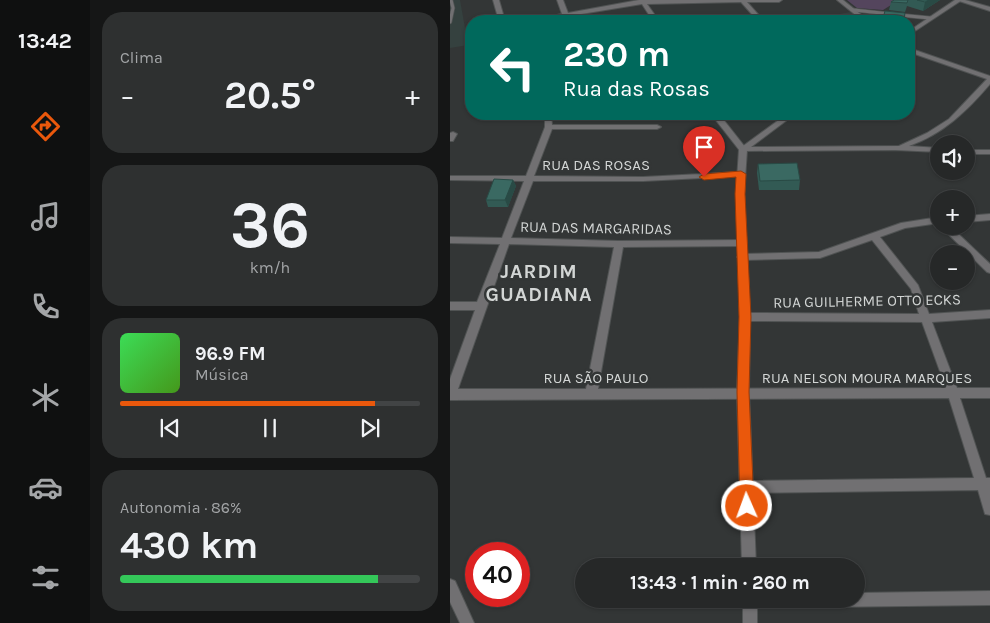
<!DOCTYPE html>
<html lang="pt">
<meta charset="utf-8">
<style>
:root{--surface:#262828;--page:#2e3030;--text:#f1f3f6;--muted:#a4a6a8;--line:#424445;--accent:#ea580c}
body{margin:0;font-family:Karla,sans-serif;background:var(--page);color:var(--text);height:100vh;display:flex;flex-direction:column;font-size:19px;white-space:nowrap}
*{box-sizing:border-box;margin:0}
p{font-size:16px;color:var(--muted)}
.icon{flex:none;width:28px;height:28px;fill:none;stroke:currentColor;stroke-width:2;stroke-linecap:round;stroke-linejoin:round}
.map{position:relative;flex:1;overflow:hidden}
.sheet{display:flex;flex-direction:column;gap:12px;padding:12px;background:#151616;width:360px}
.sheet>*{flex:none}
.hud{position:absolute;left:15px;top:15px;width:450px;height:105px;border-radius:20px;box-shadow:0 1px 4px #0004,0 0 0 1px var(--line);background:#00695c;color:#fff;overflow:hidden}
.fabs{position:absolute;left:480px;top:135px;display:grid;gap:10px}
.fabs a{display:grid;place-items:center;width:45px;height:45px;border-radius:50%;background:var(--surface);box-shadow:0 1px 4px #0004,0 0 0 1px var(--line);font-size:25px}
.speed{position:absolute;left:15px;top:542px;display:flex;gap:10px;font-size:25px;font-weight:700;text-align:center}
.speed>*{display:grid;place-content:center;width:65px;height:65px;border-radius:50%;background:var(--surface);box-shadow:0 1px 4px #0004,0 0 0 1px var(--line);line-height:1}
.speed .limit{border:8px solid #d22;background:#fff;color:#111}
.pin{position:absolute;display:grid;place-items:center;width:42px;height:42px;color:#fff;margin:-51px -21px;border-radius:50% 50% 50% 0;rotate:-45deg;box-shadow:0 0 5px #0007}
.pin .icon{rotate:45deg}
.me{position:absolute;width:55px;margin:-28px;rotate:358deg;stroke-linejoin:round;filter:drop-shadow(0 0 4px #0008)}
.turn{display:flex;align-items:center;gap:18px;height:105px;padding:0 15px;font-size:22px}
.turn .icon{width:65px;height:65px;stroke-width:2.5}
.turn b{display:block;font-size:35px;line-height:42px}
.big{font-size:38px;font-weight:700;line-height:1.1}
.sheet .widget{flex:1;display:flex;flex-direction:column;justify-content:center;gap:8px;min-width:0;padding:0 18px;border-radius:20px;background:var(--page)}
.sheet .dial{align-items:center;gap:0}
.dial b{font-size:65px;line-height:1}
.song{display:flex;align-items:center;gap:15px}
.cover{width:60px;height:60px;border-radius:8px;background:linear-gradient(135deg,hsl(130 70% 55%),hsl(100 70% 35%))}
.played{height:5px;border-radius:2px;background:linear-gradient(90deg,var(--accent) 85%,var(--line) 85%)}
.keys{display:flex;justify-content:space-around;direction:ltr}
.heat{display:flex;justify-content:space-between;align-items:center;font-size:28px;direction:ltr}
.charge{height:8px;border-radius:4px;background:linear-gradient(90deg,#34c759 86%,var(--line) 0)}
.trip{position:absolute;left:125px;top:558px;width:290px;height:50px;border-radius:25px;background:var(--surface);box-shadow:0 1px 4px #0004,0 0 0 1px var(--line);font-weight:700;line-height:50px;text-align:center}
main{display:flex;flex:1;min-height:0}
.tab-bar{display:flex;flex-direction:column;width:90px;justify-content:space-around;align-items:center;background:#0f1010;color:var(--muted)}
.tab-bar .icon{width:35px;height:35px}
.tab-bar .on{color:var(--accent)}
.tab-bar b{font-size:22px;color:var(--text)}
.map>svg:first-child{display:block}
</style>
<main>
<nav class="tab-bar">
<b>13:42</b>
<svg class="icon on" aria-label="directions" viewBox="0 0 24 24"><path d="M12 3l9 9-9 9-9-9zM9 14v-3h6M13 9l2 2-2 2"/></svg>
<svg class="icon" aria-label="music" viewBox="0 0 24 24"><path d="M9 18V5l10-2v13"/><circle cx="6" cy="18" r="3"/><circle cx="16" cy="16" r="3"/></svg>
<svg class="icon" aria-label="phone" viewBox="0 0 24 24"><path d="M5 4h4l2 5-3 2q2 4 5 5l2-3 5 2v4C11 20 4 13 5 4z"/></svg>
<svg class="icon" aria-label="climate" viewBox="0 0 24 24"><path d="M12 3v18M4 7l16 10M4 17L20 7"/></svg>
<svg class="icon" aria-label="car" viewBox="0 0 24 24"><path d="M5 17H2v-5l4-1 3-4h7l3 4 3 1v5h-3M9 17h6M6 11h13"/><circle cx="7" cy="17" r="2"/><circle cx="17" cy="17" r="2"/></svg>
<svg class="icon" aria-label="filters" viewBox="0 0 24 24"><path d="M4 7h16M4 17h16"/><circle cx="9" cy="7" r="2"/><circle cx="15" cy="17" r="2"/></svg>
</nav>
<section class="sheet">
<div class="widget"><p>Clima</p>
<div class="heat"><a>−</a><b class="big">20.5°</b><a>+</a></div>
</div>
<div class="widget dial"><b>36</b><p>km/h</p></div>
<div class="widget">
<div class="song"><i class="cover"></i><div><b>96.9 FM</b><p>Música</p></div></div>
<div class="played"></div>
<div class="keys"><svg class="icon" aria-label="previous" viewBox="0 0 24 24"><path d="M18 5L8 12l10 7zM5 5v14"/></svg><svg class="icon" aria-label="pause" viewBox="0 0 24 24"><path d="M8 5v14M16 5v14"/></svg><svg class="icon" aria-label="next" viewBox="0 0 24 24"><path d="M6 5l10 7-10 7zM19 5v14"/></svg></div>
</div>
<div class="widget"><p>Autonomia · 86%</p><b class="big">430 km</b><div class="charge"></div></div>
</section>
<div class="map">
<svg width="540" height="623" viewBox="0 0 540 623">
<rect width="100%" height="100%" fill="#333636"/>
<path fill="#35413f" d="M0,0H10L18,45L0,48Z
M401,12L410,21H364L361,19Z"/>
<path fill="#54455d" d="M397,0H449L433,10L407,8Z"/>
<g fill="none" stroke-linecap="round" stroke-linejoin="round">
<g stroke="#505353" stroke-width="4.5">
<path id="service" d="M404,10L440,14
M449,15L480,18
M0,22L3,8L1,0"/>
</g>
<g stroke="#505353" stroke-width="2">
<path id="minor" d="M43,0H49L55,21H49Z
M107,0H113L118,13L189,0H332L329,2H297L314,21H308L291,2L197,4L209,21H203L192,4L119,16L121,21H115L114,17L88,21H76L112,14Z
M506,0H515L540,7V11Z
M459,48L540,76V84C517,111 493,134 459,146L489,148V152L445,150L293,151H290L261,114H269L295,147L449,146L477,133L499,119L537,79L459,52Z
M95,114H101L102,125H207L211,127L207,129H102L84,176L193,177L291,172L295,174L291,176L193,181H83L61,238L169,241L293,240L297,243L293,246L173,247L148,389L496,388L472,322L295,321L291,320L290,317L291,314L295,313L469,314L461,289L422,240L370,258L292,260L287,257L292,254L369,252L451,223L489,217V223L455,228L430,237L468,285L479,314L540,310V318L482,322L507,388H540V398H510L536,478H540V515L535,514L528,490L297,493L293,491L291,487L293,483L297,481L524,478L499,398L0,400V379L25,310H0V302H27L50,244L0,243V237L52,238L74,181L0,180V176H76L95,127ZM59,244L164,247L136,389H8Z
M3,132L7,134L3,141H0V133Z
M516,150H540V154H516Z
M540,214V220L516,222V216Z
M490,226H500L540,264V273L537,272Z
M0,579L5,581L24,623H10L0,602Z
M540,591V605L300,608L295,606L293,601L294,599H406V593Z"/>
</g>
<g stroke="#505353" stroke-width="2">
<path id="tertiary" d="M387,0H393L419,21H413Z
M505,0H512L459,35V31Z
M337,114H345L297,150L294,194L300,317L299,392L306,566H292L287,392L290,317L286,194L289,149Z
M293,599H307V623H293Z"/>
</g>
<use href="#service" stroke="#717072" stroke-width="3"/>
<use href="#minor" fill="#717072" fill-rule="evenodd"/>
<use href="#tertiary" fill="#717072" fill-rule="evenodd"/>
</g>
<path fill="#325a54" d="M444,0H490L473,11L457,6L455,12L439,10L441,2Z
M435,11L455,13L454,21H432Z
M308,164L350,180L349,190H309L307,173Z
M63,180L66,186L58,207H38L36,200Z"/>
<path fill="#294a45" d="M479,0H490L473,11L475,2Z
M63,180L66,186L58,207L55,200Z"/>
<path fill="#3a6962" stroke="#294a45" d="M444,0H458L457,3L441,2Z
M467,0H479L475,2Z
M435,11L455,13L454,20L433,18Z
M347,163L350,180L310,181L308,164Z
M44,179L63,180L55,200H36Z"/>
<path fill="#ea580c" stroke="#983908" d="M291,171L296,174L295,194L301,317L299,392L304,506L302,511L297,513L292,511L290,506L287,392L289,317L285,194L286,177L254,180L249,177L254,174Z"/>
<g text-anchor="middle" stroke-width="5" stroke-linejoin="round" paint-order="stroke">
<g font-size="15" fill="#d3d6d5" stroke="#333636">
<text x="146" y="170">RUA DAS ROSAS</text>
<text transform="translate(146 228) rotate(1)" y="5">RUA DAS MARGARIDAS</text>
<text transform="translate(417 301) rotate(-1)" y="5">RUA GUILHERME OTTO ECKS</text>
<text x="146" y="383">RUA SÃO PAULO</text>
<text x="417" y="383">RUA NELSON MOURA MARQUES</text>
</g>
<g font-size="20" font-weight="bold" letter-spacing="1" fill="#d3d6d5" stroke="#333636">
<text x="89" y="278">JARDIM<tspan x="89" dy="23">GUADIANA</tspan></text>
</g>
</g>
</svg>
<div class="fabs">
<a><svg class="icon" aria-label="sound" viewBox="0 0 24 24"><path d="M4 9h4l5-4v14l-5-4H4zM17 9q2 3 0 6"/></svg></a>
<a>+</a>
<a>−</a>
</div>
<div class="speed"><div class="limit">40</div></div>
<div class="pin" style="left:254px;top:177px;background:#d93025"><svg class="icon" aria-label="arrive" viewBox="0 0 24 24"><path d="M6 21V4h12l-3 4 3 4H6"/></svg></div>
<svg class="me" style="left:297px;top:506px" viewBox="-20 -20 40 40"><circle r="17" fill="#ea580c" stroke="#fff" stroke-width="3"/><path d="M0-11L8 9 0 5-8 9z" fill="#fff"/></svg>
<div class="trip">13:43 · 1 min · 260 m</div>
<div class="hud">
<div class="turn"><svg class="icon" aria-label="left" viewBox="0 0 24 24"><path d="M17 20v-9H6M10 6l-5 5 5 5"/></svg><div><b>230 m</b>Rua das Rosas</div></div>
</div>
</div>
</main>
